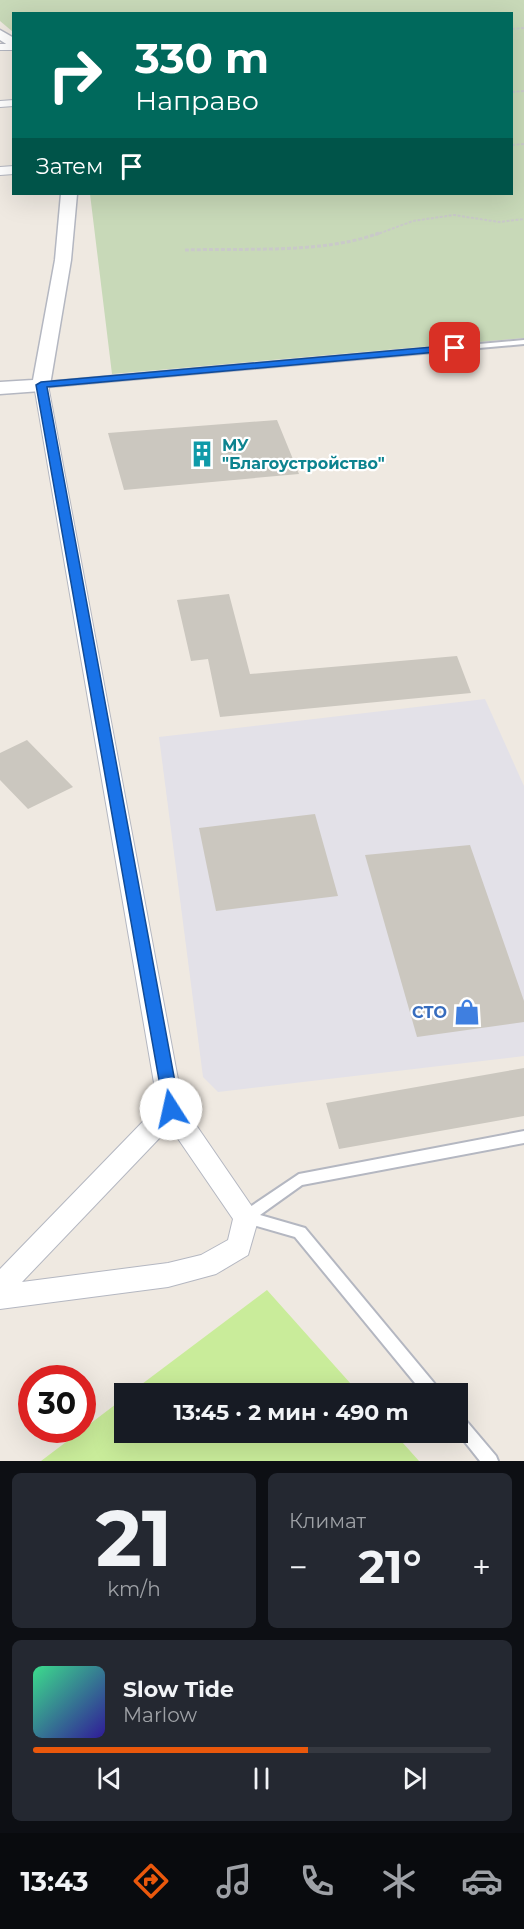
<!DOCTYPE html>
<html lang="ru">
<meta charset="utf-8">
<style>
:root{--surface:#171b24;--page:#242831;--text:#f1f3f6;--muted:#9ea1a6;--line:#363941;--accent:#ea580c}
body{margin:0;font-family:Montserrat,sans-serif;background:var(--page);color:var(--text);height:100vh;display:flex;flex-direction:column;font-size:22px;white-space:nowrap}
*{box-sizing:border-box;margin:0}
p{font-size:20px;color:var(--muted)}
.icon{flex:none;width:33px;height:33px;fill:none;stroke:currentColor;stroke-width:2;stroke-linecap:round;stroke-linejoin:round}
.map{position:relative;height:1461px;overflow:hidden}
.panel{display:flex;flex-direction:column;gap:12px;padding:12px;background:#0d0f14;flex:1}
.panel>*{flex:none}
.top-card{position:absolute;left:12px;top:12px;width:501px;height:183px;border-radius:0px;box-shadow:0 6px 24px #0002;background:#00695c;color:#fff;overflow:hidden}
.speed{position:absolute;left:18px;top:1365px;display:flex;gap:12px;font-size:30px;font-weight:700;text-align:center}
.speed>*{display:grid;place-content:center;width:78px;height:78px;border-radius:50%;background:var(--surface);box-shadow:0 6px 24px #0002;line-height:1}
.speed .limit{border:9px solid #d22;background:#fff;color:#111}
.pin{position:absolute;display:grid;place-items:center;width:51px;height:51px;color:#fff;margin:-26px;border-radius:12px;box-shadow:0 3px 9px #0006}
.me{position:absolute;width:66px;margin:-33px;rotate:350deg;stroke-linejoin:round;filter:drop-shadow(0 0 4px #0008)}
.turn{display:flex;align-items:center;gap:21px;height:126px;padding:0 24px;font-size:27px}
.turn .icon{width:78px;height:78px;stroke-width:2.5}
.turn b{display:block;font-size:42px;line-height:51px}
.then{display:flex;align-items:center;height:57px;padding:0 24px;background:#0003;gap:12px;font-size:22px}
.big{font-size:45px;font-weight:700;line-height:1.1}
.panel .tile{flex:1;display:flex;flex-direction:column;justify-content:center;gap:9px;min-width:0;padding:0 21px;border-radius:9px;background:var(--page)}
.panel .dial{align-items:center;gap:0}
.dial b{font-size:78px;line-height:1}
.song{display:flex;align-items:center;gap:18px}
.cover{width:72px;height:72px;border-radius:9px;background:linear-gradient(135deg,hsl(150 70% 55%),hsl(250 70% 35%))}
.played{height:6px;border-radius:3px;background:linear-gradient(90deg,var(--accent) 60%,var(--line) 60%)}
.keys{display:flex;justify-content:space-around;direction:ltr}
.heat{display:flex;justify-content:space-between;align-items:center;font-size:33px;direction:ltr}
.panel .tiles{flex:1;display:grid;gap:12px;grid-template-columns:1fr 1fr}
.tile:last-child{grid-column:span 2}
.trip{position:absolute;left:114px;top:1383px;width:354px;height:60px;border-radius:0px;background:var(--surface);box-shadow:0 6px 24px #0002;font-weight:700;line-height:60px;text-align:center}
.menu{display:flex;height:96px;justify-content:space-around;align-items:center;background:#090b0e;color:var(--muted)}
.menu .icon{width:42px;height:42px}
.menu .on{color:var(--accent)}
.menu b{font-size:27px;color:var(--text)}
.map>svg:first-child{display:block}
</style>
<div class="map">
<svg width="524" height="1461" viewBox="0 0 524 1461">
<rect width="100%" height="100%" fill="#efe9e1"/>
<path fill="#e3e1e8" d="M485,699L524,786V1056L218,1092L203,1077L159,737Z"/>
<path fill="#c8d9b8" d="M0,0H524V338L112,374L90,194H512V14H14L13,32L0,21Z"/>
<path fill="#c9ec9a" d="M267,1290L359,1393H130Z
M124,1398V1432L394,1433L419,1461H41Z"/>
<path fill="#cbc7bf" d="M277,420L299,474L124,490L108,433Z
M229,594L250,674L457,656L471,693L220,717L208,659L191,661L177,600Z
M27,740L73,787L28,809L0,780V753Z
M315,814L338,896L216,911L199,828Z
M470,845L524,1001V1022L417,1037L365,855Z
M524,1068V1116L339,1149L326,1103Z"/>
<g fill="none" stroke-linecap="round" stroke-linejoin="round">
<g stroke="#b4b7c1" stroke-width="4">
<path id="service" d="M524,340V344L41,387L37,385L41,383Z
M524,1131V1143L302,1185L260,1215L305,1228L439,1389L441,1394H424L295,1237L246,1223L241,1221L239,1217L241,1213L299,1174Z
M458,1415L463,1417L496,1456L498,1461H480L457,1432Z"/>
</g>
<g stroke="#b4b7c1" stroke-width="2">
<path id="minor" d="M0,44H14V50H0Z
M14,100V106L0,107V101Z
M14,166V174L0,175V167Z
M41,381L48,385L183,1106L259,1217L248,1255L216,1274L168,1287L0,1309V1269L158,1106L34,385ZM170,1127L233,1219L228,1240L201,1255L168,1263L22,1282Z"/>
</g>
<g stroke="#b4b7c1" stroke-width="3">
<path id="tertiary" d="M0,30L14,38V49L0,40Z
M61,194H77L71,260L50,385L48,389L41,391L0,394V382L33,380L55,260Z"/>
</g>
<path stroke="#c9c9c9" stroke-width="2" stroke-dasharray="3 1.5" stroke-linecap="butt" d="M512,29L524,28
M512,92L524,91
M512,145L524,144
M375,235L413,221L454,215L499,222L524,219"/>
<path stroke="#c9c9c9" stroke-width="3" stroke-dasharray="4 2" stroke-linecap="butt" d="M185,250C244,248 324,254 379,233"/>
<use href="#service" fill="#fff" fill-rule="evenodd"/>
<use href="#minor" fill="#fff" fill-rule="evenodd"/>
<use href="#tertiary" fill="#fff" fill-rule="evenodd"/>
</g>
<path fill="#1a73e8" stroke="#114b97" stroke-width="1.5" d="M455,345L459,346V350L47,387L180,1109L177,1114L171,1116L165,1114L36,385L41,382Z"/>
<defs>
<g id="building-bare" transform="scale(2.07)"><path d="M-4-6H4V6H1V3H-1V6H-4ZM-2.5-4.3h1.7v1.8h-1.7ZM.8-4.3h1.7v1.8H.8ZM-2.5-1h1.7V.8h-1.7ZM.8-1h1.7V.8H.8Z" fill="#0f9aa8" stroke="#fff" stroke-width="2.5" paint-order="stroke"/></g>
<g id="shop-bare" transform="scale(2.07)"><path d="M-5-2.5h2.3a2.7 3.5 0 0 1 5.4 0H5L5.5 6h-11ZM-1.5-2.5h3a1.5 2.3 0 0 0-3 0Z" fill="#3f7fe0" stroke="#fff" stroke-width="2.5" paint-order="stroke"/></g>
</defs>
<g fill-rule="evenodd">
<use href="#building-bare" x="202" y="454"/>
<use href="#shop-bare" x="467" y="1012"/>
</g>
<g text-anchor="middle" stroke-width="4.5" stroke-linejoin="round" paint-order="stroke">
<g font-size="16" font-weight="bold" fill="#0d838f" stroke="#fff" text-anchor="start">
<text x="222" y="451">МУ<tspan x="222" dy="18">"Благоустройство"</tspan></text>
</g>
<g font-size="16" font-weight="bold" fill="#366cbe" stroke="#fff" text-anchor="end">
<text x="447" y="1018">СТО</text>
</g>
</g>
</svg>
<div class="speed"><div class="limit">30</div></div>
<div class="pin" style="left:455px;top:348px;background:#d93025"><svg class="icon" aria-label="arrive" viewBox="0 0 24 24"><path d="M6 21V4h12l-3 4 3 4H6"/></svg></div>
<svg class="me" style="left:171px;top:1109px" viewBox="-20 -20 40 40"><circle r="19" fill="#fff"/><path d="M0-13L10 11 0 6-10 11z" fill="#1a73e8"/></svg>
<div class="trip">13:45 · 2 мин · 490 m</div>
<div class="top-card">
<div class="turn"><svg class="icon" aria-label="right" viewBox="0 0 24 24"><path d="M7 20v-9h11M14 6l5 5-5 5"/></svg><div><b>330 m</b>Направо</div></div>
<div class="then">Затем<svg class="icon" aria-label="arrive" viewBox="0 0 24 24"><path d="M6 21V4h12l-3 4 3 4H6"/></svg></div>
</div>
</div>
<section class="panel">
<div class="tiles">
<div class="tile dial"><b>21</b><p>km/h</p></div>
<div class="tile"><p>Климат</p>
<div class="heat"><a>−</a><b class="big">21°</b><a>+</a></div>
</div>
<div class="tile">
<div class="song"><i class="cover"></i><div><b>Slow Tide</b><p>Marlow</p></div></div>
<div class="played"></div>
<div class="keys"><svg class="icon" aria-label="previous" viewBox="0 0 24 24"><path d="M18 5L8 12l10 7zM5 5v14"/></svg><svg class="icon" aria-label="pause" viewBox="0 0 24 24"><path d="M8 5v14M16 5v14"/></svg><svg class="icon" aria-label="next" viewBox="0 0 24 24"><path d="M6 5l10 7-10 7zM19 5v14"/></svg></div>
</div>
</div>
</section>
<nav class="menu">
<b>13:43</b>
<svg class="icon on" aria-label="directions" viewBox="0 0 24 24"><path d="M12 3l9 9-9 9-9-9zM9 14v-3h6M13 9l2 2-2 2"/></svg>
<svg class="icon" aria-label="music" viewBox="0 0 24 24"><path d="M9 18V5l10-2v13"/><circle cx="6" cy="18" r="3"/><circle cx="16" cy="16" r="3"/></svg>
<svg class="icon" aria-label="phone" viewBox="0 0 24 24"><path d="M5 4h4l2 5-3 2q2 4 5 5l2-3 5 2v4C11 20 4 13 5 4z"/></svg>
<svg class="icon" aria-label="climate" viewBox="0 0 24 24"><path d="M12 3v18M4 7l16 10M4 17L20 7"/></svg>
<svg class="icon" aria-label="car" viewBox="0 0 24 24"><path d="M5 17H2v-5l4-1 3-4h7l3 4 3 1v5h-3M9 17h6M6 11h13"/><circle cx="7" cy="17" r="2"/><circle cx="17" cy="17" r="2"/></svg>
</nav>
